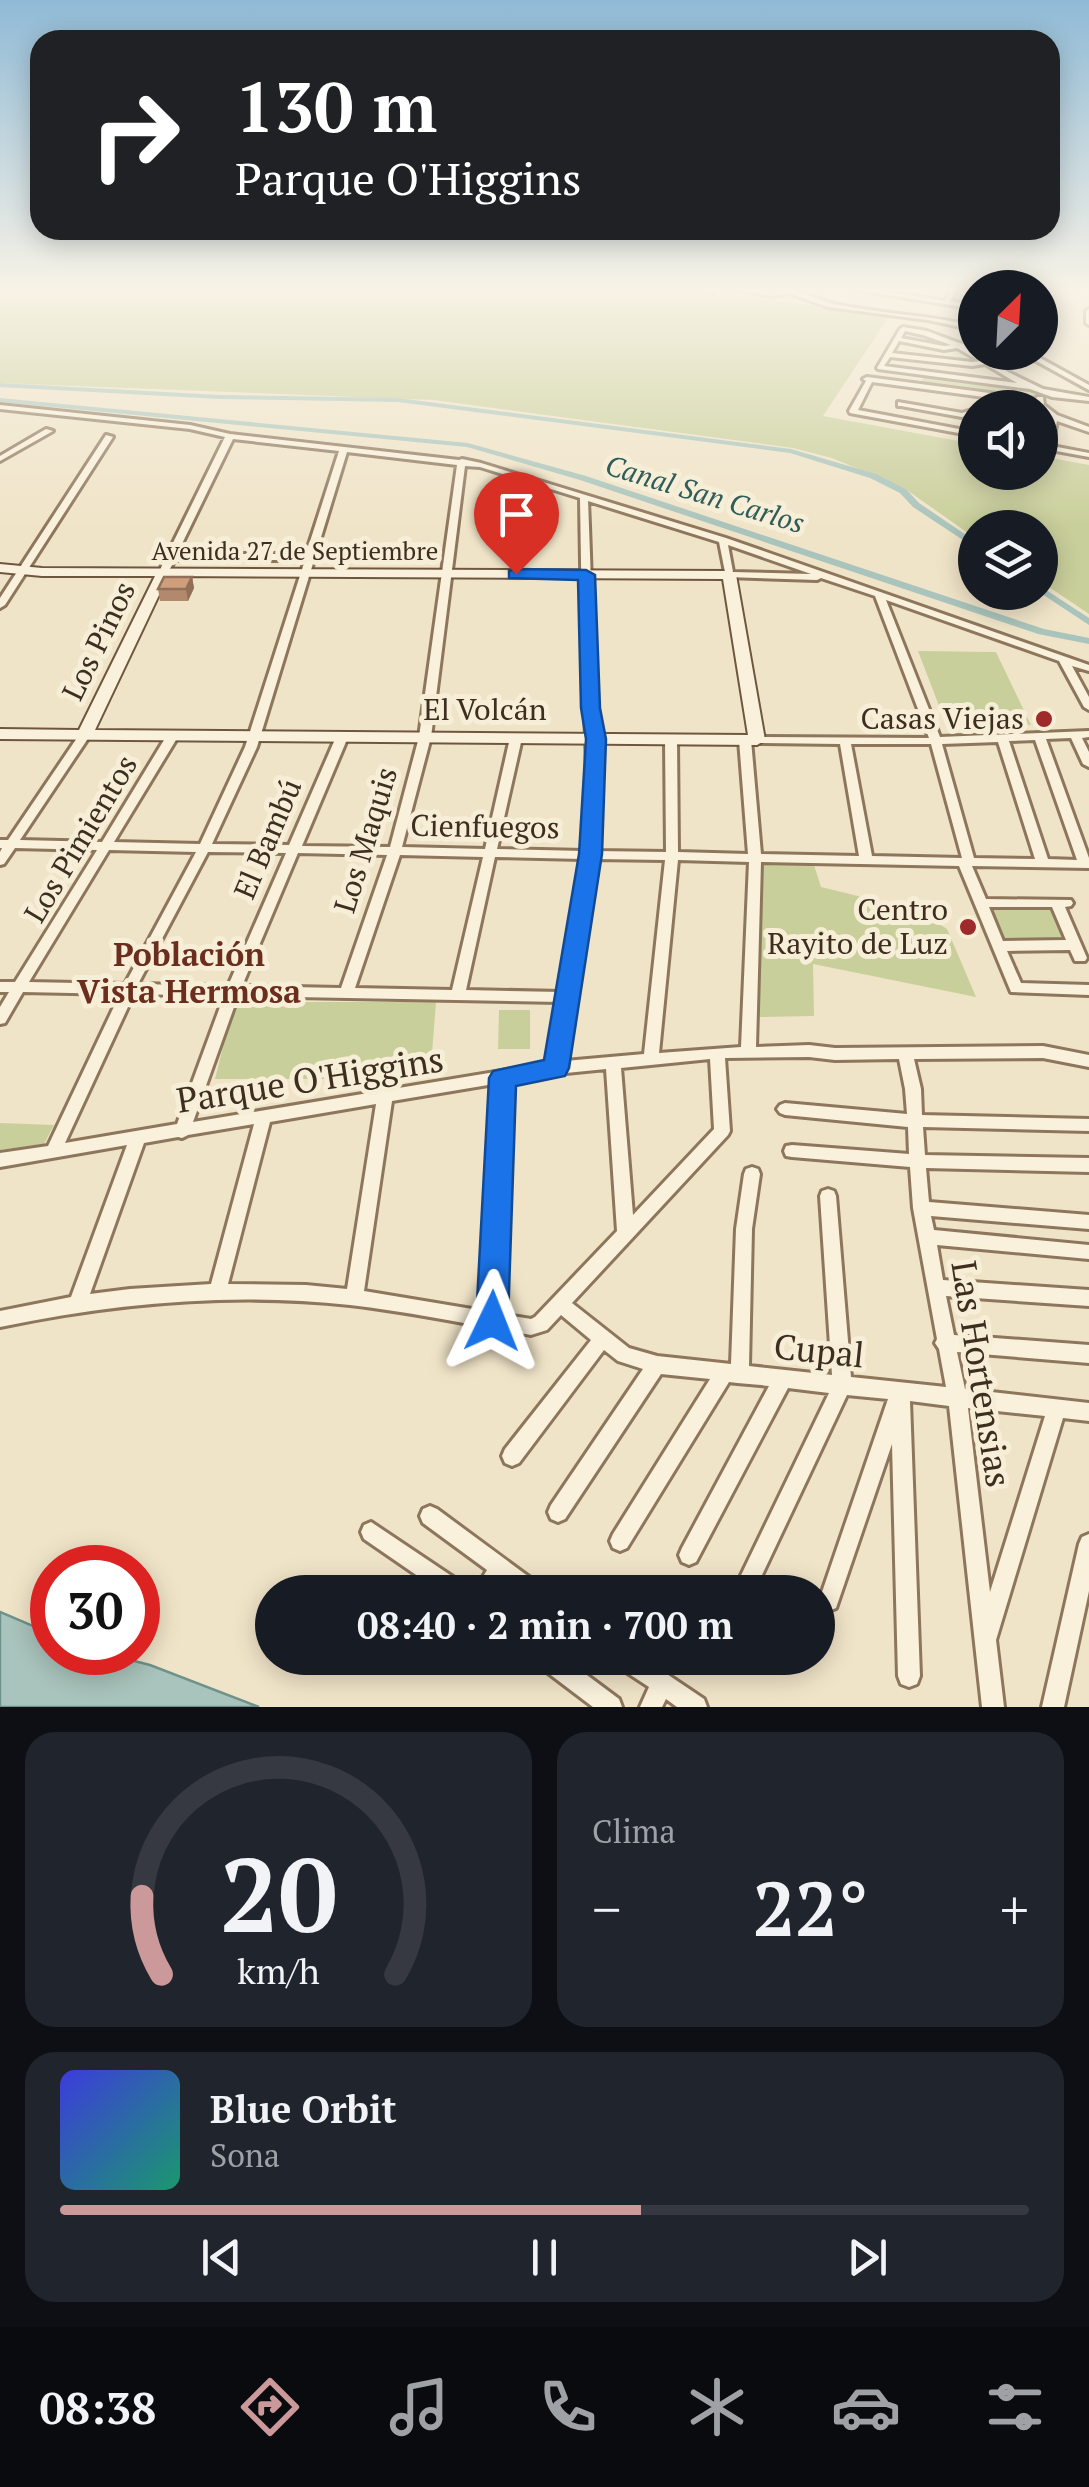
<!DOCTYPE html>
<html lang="es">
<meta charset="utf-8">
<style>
:root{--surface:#171b24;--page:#20242c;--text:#f1f3f6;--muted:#9ea1a6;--line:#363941;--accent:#cc999b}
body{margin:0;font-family:"PT Serif",serif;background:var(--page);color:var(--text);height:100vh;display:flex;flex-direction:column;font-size:38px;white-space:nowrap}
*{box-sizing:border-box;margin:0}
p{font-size:32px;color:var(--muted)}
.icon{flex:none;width:55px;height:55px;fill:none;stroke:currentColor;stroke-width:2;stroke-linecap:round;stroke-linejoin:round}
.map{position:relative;height:1707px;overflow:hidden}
.drawer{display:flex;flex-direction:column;gap:25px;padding:25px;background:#0d0f14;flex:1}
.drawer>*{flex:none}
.top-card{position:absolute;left:30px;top:30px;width:1030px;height:210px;border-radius:30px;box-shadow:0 5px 25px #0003;background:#202124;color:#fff;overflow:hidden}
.needle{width:65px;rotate:24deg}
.buttons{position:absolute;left:958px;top:270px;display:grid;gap:20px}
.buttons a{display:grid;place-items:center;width:100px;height:100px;border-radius:50%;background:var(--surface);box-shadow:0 5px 25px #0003;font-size:50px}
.speed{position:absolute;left:30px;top:1545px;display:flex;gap:20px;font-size:50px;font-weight:700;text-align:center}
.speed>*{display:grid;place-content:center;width:130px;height:130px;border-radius:50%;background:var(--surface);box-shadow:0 5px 25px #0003;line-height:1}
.speed .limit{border:15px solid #d22;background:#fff;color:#111}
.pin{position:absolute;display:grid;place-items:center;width:85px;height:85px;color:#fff;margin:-102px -42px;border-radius:50% 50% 50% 0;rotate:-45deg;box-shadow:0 0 10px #0007}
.pin .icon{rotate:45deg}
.me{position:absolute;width:110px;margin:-55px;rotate:2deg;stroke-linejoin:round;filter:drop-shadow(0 0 8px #0008)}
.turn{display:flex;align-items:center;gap:35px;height:210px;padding:0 40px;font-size:45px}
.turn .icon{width:130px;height:130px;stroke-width:2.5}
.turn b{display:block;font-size:70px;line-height:85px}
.big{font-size:75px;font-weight:700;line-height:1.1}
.drawer .widget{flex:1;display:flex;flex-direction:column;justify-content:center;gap:15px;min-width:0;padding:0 35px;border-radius:30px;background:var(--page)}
.drawer .dial{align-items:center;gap:0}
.dial svg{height:260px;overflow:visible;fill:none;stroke:var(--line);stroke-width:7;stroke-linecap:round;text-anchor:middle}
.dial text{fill:var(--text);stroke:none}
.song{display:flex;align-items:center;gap:30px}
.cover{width:120px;height:120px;border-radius:15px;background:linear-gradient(135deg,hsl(240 70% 55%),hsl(160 70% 35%))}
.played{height:10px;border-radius:5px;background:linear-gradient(90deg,var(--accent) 60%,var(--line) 60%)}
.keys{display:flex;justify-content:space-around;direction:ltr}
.heat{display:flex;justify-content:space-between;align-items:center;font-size:55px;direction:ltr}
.drawer .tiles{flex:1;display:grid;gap:25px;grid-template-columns:1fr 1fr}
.widget:last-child{grid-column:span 2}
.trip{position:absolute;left:255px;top:1575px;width:580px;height:100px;border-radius:50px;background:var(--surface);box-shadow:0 5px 25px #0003;font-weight:700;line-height:100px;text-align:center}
.tab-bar{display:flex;height:160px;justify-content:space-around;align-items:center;background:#090b0e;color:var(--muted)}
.tab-bar .icon{width:70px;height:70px}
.tab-bar .active{color:var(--accent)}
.tab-bar b{font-size:45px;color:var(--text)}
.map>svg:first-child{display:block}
</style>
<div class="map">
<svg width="1089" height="1707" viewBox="0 0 1089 1707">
<rect width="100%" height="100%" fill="#f0e4c8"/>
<path fill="#c9cf9b" d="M698,288L697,291L890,315L823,416L975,444V472H1040V456L1089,465V614L1040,581V528H975V538L904,488L832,458L793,448L434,400L0,383V289Z
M929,375L1030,387L1081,400L1046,396L1034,399L920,385L924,376Z
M918,651L996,652L1031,725L946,724Z
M768,863L814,865L821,887L919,911L947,929L976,997L813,964L814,1016L758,1017L761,866Z
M990,907H1052L1067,941L1005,942Z
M234,1002H436L430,1079H215Z
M499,1010H530V1049H498Z
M0,1123L54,1125L44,1144L0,1150Z"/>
<path fill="#a9c4bc" stroke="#6f938a" stroke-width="2.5" d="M0,1612L52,1634V1652L103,1653L150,1665L259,1707H0Z"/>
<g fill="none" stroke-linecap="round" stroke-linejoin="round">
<path fill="#a9c4bc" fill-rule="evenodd" d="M0,383L220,395L398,398L791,449L876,474L906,489L919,503L975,541V548L913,507L900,493L870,478L790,453L398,402L220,399L0,387Z
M0,398L468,443L586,476L1044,629L1089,638V644L1038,634L580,480L467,447L0,402Z
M1040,586L1089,618V625L1039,592Z"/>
<g stroke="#8d765c" stroke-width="6">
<path id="street" d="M712,288H719L713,293L710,291Z
M724,288L771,292L784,290L781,288C799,288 816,300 834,304C881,314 929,315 975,326V330L928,320L828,307L789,293L771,296Z
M845,288H863L945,301L952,288H958L950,301L975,305V309Z
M1089,309V325L1086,323V311Z
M903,327L927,331L959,343L964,344L965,346L991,361L1008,372L1043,389L1089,397V401L1052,397L1030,389L878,369L877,368L900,329ZM905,331L923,335L951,345L944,346L901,338ZM899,341L944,350L957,348L980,361L972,362L892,353ZM890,357L972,366L985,364L1017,383L884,366Z
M1020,352H1029L1089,385V390Z
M867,377L1036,399L1037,397H1043L1044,405L1057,415L1089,427V432L1057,421L1052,446L1089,453V457L1040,448V444H1045L1050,418L1040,408H1037L1036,404L872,382L858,410L975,432V436L850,413L849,411L866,381L863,379Z
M898,402L962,413L975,409V413L962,417L901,406H898Z
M0,405L190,425L230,434L459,460L462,459L481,463L726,538L1089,665V671L1072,666L1089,697V710L1084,707L1059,661L886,600L940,737L1089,731V737L1082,738L1089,752V767L1083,764L1071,738L1046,739L1089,858V868L972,866L986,899L1071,900L1073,903L1071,906L1065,907L1087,958L1085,961H1075L1070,950L1007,951L1021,983L1089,985V995L1011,992L959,866L761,862L756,1047L809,1045L835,1048L1043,1046L1089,1055V1067L1043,1058L914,1059L921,1089L922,1115L1089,1119V1131L923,1127L925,1155L1089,1158V1172L926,1168L929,1202L1089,1215V1229L931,1216L934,1230L1089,1245V1259L937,1245L943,1280L1089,1290V1306L946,1296L954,1335L1089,1345V1363L957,1352L965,1389L1089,1403V1421L1063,1418L996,1640L1004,1707H982L949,1406L910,1401L920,1676L917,1684L909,1687L901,1684L898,1676L892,1444L836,1608L829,1611L822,1608L819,1601L888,1399L847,1395L754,1592H733L829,1393L788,1388L696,1562L689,1565L682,1562L679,1555L682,1548L769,1386C755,1384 742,1384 729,1382L627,1548L620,1551L613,1548L610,1541L613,1534L710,1379L661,1374L565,1519L558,1522L551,1519L548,1512L551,1505L643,1369L618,1361L604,1350L519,1463L512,1466L505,1463L502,1456L505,1449L591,1340L561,1315L547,1330L531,1335C471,1325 411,1312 350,1305C232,1292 116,1303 0,1327V1311L71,1297L127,1145L0,1167V1153L48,1146L120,994L23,992L5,1023L0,1024V1007L9,992H0V982H15L97,850L15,848L4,864L0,865V852L2,848H0V840H8L81,732L85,731L91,734L20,840L102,842L167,735L173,732L179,735L114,842L200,844L245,747L305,560H175L167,574H161L159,572L166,557L225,437L190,429L0,409ZM233,439L339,451L306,554H177ZM347,452L457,465L419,737L390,847L302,846L348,737L342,734L336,737L289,845L212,844L257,747ZM465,466L480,467L580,498C581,567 582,636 585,705C586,754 590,802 584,851L497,849L522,738L516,735L510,738L485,849L402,847L431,737ZM588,501L719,542L726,577L817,580L821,578L875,596L929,738L757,737L751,740L757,743L840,744L859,856L761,854L751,740L745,737L739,740L748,854L678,852L677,739L671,736L665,739L666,852L596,851C602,801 597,753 595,703C592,636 591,568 588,501ZM728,545L811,574L733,572ZM1035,740L1077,860L1048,859L1009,741ZM998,742L1035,859L974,858L942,744ZM851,744H931L962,858L872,856ZM109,850L196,852L125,984L29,982ZM208,852L286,853L228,986L138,984ZM298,853L387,855L341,988L242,986ZM400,855L483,857L452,990L355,988ZM495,857L583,859L562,992L466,990ZM595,859L665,860L644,1054L565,1061L586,934ZM678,860L749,862L741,1047L659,1053ZM989,907H1052L1066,940L1003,941ZM134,994L224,996L177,1124L65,1143ZM238,996L560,1002L549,1063L193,1122ZM809,1057L835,1060L899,1059L905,1089L907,1114L785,1103L780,1105L777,1109L780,1113L785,1115L908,1127L909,1154L792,1145L786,1146L784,1151L786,1156L792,1157L910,1167L913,1208L937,1339L935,1343L939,1349L946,1387L851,1377L836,1196L834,1191L828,1189L822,1191L820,1196L832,1375L749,1366L752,1229L760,1174L758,1169L752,1167L746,1169L744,1174L736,1229L731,1364L657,1356L629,1348L572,1303L728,1135L730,1131L725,1058ZM710,1059L714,1129L633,1215L621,1068ZM606,1069L617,1231L535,1317L531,1319L501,1314L509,1082L556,1074ZM494,1084L484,1311L364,1291L392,1101ZM376,1104L347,1289L306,1285L228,1284L270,1122ZM254,1124L211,1284L130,1289L90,1294L144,1143L178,1137L182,1138L188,1135ZM968,1408L1045,1416L990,1592Z
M46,429L53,431L0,461V456Z
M106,435L113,437L5,605L0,608V598Z
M430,1506L437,1509L540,1585L543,1592H516L503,1583L496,1592H474L487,1570L423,1523L420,1516L423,1509Z
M371,1522L465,1585L468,1592H441L364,1539L361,1532L364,1525Z
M1089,1534V1591L1064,1707H1042L1079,1544L1082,1537Z
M536,1658H564L619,1699L622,1707H593L539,1666Z
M614,1658H643L704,1699L707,1707H677L666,1699L662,1707H640L649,1687L617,1666Z"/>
</g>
<g stroke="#6f573f" stroke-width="4">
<path id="secondary" d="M0,564L42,568L729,571L736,575L765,740L757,745L0,739V729L79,730L155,576H42L0,572ZM168,576L723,579L748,735L95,730Z"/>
</g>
<use href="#street" fill="#faf1dc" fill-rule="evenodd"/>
<use href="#secondary" fill="#faf1dc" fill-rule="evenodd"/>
</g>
<path fill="#b2896c" d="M192,577L194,588L188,601H160L158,589Z"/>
<path fill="#916f58" d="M192,577L194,588L188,601L186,589Z"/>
<path fill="#cf9f7d" stroke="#916f58" stroke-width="2.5" d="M164,577H192L186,589H158Z"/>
<linearGradient id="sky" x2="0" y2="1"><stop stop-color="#8fbad6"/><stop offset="0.55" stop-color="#f8f3e6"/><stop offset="1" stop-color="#f8f3e6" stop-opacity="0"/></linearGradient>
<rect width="1089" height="527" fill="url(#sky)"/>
<path fill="#1a73e8" stroke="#114b97" stroke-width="2.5" d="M516,569L586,570L595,575L600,708L606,739L602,854L569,1068L565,1076L516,1086L508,1321L503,1331L492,1336L481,1331L476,1321L489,1078L493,1071L544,1060L579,854L586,739L581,708L578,580L509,578V571Z"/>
<g fill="#9e2a2b" stroke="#f7eed8" stroke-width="4">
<circle cx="1044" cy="719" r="10"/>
<circle cx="968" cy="927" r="10"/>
</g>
<g text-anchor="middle" stroke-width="10" stroke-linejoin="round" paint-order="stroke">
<g font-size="25" fill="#3d2e20" stroke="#f7eed8">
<text x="295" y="560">Avenida 27 de Septiembre</text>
</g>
<g font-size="28" font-style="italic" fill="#2f5d5a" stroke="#f7eed8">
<text transform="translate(705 494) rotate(17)" y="10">Canal San Carlos</text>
</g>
<g font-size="30" fill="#3d2e20" stroke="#f7eed8">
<text transform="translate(99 641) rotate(-64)" y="10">Los Pinos</text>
<text x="485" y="720">El Volcán</text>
<text transform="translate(485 827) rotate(1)" y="10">Cienfuegos</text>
<text transform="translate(81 839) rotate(-59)" y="10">Los Pimientos</text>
<text transform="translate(268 839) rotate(-67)" y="10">El Bambú</text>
<text transform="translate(366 840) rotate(-73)" y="10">Los Maquis</text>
</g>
<g font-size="30" fill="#3d2e20" stroke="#f7eed8" text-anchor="end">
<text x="1024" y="729">Casas Viejas</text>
<text x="948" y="920">Centro<tspan x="948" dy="34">Rayito de Luz</tspan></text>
</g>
<g font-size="32" font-weight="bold" fill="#6b2e1e" stroke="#f7eed8">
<text x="189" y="966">Población<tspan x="189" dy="37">Vista Hermosa</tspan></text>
</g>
<g font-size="35" fill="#3d2e20" stroke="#f7eed8">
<text transform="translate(310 1080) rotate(-9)" y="12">Parque O'Higgins</text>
<text transform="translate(819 1351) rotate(6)" y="12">Cupal</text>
<text transform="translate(981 1374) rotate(81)" y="12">Las Hortensias</text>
</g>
</g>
</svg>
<div class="buttons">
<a><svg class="needle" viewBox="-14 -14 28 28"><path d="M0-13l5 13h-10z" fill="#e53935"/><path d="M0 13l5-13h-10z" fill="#9ea1a6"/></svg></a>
<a><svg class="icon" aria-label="sound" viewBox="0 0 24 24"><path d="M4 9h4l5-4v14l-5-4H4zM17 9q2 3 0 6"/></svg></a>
<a><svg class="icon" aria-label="layers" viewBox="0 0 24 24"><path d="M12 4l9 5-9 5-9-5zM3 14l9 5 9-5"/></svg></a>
</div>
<div class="speed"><div class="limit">30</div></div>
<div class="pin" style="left:516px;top:574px;background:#d93025"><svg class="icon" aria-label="arrive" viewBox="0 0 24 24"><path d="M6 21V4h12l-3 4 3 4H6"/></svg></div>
<svg class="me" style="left:492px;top:1321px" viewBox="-20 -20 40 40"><path d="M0-17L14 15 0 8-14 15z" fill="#1a73e8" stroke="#fff" stroke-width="4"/></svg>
<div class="trip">08:40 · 2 min · 700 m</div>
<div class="top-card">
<div class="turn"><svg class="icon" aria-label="right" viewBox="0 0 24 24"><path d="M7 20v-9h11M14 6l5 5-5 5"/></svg><div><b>130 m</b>Parque O'Higgins</div></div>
</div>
</div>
<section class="drawer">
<div class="tiles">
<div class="widget dial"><svg viewBox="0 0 100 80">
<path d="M14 69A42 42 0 1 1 86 69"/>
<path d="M14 69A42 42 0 0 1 8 45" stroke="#cc999b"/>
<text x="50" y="56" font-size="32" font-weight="700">20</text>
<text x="50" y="72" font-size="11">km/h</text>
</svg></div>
<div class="widget"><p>Clima</p>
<div class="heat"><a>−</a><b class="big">22°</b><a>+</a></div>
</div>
<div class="widget">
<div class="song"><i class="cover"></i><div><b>Blue Orbit</b><p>Sona</p></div></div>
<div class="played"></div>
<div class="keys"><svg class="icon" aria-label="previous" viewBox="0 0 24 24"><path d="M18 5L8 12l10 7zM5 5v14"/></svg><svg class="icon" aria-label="pause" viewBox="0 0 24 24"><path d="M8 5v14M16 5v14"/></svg><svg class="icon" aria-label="next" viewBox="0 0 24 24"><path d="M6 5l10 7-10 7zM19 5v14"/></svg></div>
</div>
</div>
</section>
<nav class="tab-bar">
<b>08:38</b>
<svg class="icon active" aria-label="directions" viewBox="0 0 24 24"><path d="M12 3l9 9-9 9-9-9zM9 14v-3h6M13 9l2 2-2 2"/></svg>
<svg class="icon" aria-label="music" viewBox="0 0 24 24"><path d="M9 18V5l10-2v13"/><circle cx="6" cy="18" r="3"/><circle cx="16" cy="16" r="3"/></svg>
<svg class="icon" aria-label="phone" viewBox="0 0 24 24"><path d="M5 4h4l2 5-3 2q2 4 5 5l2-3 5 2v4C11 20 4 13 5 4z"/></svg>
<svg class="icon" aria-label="climate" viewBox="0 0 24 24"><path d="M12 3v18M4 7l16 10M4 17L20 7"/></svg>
<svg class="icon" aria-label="car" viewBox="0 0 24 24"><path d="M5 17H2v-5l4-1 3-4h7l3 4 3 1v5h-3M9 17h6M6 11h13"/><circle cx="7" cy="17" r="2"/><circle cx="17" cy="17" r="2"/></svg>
<svg class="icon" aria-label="filters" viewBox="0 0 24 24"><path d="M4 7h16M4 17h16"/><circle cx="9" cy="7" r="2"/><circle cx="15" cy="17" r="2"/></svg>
</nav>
